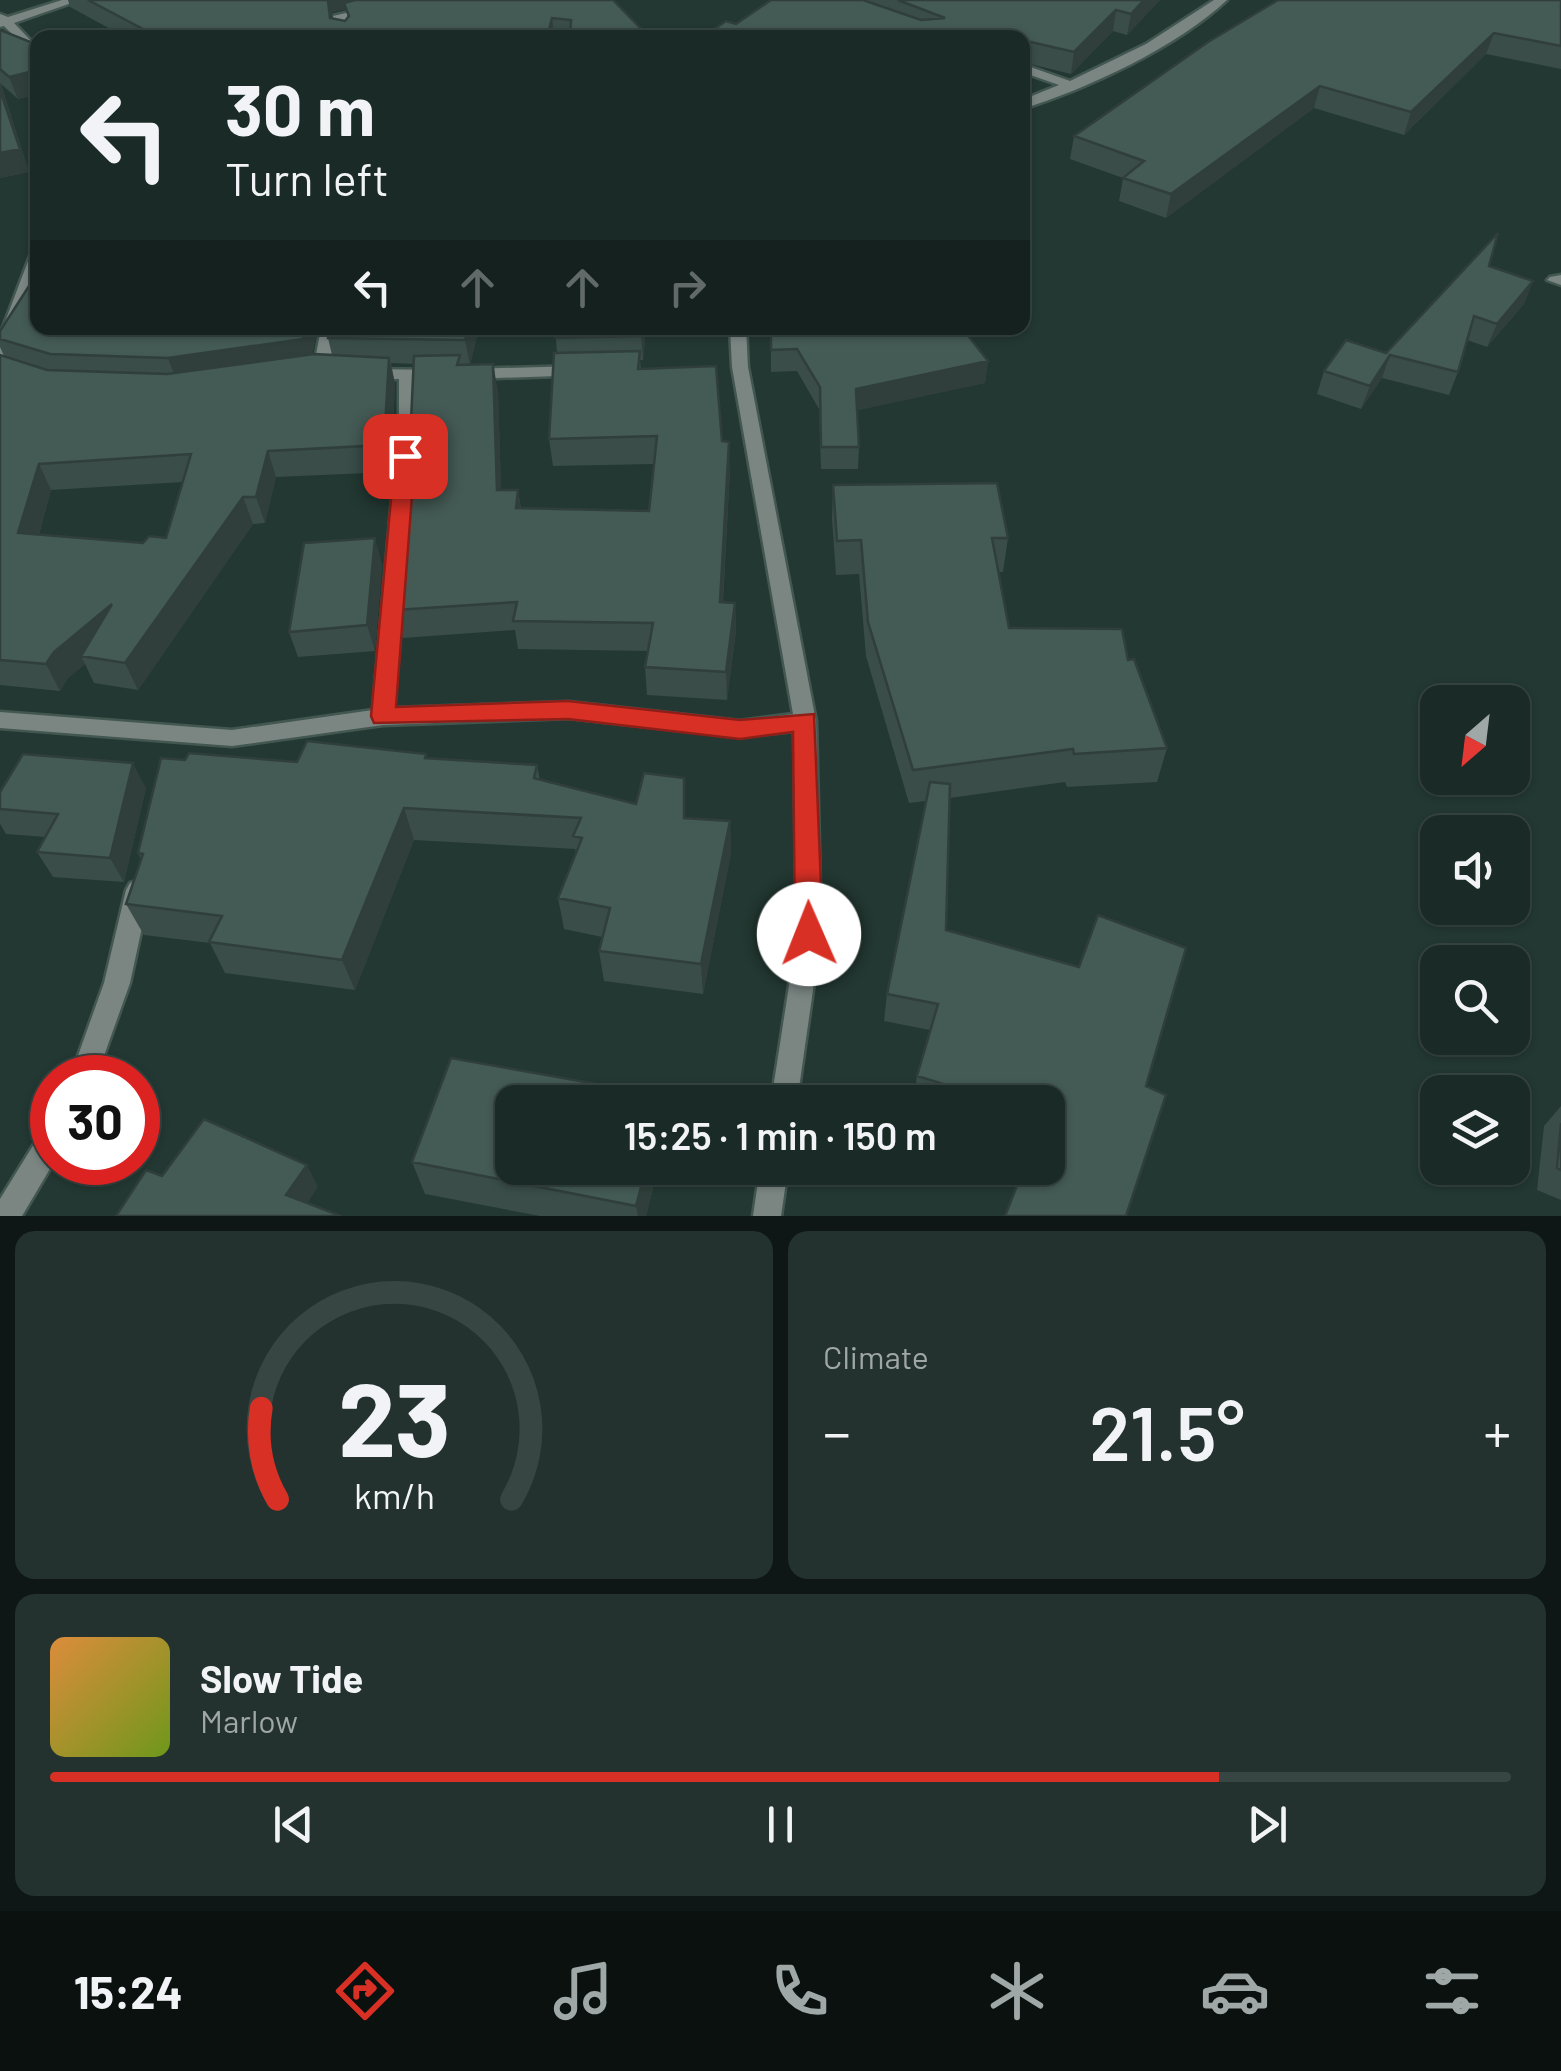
<!DOCTYPE html>
<meta charset="utf-8">
<style>
:root{--surface:#1a2a26;--page:#23322e;--text:#f1f3f6;--muted:#9fa7a7;--line:#384643;--accent:#d93025}
body{margin:0;font-family:Barlow,sans-serif;background:var(--page);color:var(--text);height:100vh;display:flex;flex-direction:column;font-size:38px;white-space:nowrap}
*{box-sizing:border-box;margin:0}
p{font-size:32px;color:var(--muted)}
.icon{flex:none;width:55px;height:55px;fill:none;stroke:currentColor;stroke-width:2;stroke-linecap:round;stroke-linejoin:round}
.map{position:relative;height:1216px;overflow:hidden}
.sheet{display:flex;flex-direction:column;gap:15px;padding:15px;background:#0e1715;flex:1}
.sheet>*{flex:none}
.guide{position:absolute;left:30px;top:30px;width:1000px;height:305px;border-radius:20px;box-shadow:0 2px 8px #0004,0 0 0 2px var(--line);background:#1a2a26;color:var(--text);overflow:hidden}
.needle{width:65px;rotate:208deg}
.buttons{position:absolute;left:1420px;top:685px;display:grid;gap:20px}
.buttons a{display:grid;place-items:center;width:110px;height:110px;border-radius:20px;background:var(--surface);box-shadow:0 2px 8px #0004,0 0 0 2px var(--line);font-size:50px}
.speed{position:absolute;left:30px;top:1055px;display:flex;gap:20px;font-size:50px;font-weight:700;text-align:center}
.speed>*{display:grid;place-content:center;width:130px;height:130px;border-radius:50%;background:var(--surface);box-shadow:0 2px 8px #0004,0 0 0 2px var(--line);line-height:1}
.speed .limit{border:15px solid #d22;background:#fff;color:#111}
.pin{position:absolute;display:grid;place-items:center;width:85px;height:85px;color:#fff;margin:-42px;border-radius:20px;box-shadow:0 5px 15px #0006}
.me{position:absolute;width:110px;margin:-55px;rotate:359deg;stroke-linejoin:round;filter:drop-shadow(0 0 8px #0008)}
.turn{display:flex;align-items:center;gap:35px;height:210px;padding:0 30px;font-size:45px}
.turn .icon{width:130px;height:130px;stroke-width:2.5}
.turn b{display:block;font-size:70px;line-height:85px}
.lanes{display:flex;align-items:center;height:95px;padding:0 30px;background:#0003;justify-content:center;gap:50px;direction:ltr}
.lanes .off{opacity:.35}
.big{font-size:75px;font-weight:600;line-height:1.1}
.sheet .tile{flex:1;display:flex;flex-direction:column;justify-content:center;gap:15px;min-width:0;padding:0 35px;border-radius:20px;background:var(--page)}
.sheet .dial{align-items:center;gap:0}
.dial svg{height:260px;overflow:visible;fill:none;stroke:var(--line);stroke-width:7;stroke-linecap:round;text-anchor:middle}
.dial text{fill:var(--text);stroke:none}
.song{display:flex;align-items:center;gap:30px}
.cover{width:120px;height:120px;border-radius:15px;background:linear-gradient(135deg,hsl(30 70% 55%),hsl(80 70% 35%))}
.played{height:10px;border-radius:5px;background:linear-gradient(90deg,var(--accent) 80%,var(--line) 80%)}
.keys{display:flex;justify-content:space-around;direction:ltr}
.heat{display:flex;justify-content:space-between;align-items:center;font-size:55px;direction:ltr}
.sheet .tiles{flex:1;display:grid;gap:15px;grid-template-columns:1fr 1fr}
.tile:last-child{grid-column:span 2}
.trip{position:absolute;left:495px;top:1085px;width:570px;height:100px;border-radius:20px;background:var(--surface);box-shadow:0 2px 8px #0004,0 0 0 2px var(--line);font-weight:600;line-height:100px;text-align:center}
.menu{display:flex;height:160px;justify-content:space-around;align-items:center;background:#0a110f;color:var(--muted)}
.menu .icon{width:70px;height:70px}
.menu .selected{color:var(--accent)}
.menu b{font-size:45px;color:var(--text)}
.map>svg:first-child{display:block}
</style>
<div class="map">
<svg width="1561" height="1216" viewBox="0 0 1561 1216">
<rect width="100%" height="100%" fill="#233832"/>
<g fill="none" stroke-linecap="round" stroke-linejoin="round">
<g stroke="#435751" stroke-width="5">
<path id="street" d="M62,0H80L14,23L38,48V60L4,26L0,27V14L8,17Z
M401,0H421L344,21L350,38H338L333,16Z
M1214,0H1227C1177,47 1087,89 1022,109V100L1059,85L1022,72V64L1070,81L1146,44Z
M38,252V278L8,357L0,362V335L30,256Z
M1561,275V285L1547,280L1550,277Z
M321,328H337L329,371L321,376L313,371Z
M730,328H746L748,367L816,721L821,934L797,1102H771L797,934L794,731L740,737L569,718L383,725L232,746L0,728V712L232,730L373,710L399,421V379L362,378L360,374L368,369L439,370L447,375L439,380H416L417,421L394,708L569,702L740,721L793,714L732,367Z
M579,366L587,371L585,375L468,379L460,374L468,369Z
M138,880L146,883L150,890L130,983L96,1078H70L104,983L126,890L130,883Z
M52,1127L54,1162L22,1216H0V1199L42,1131Z
M760,1168H788L781,1216H753Z"/>
</g>
<use href="#street" fill="#7b8683" fill-rule="evenodd"/>
</g>
<path fill="#3a4d48" fill-rule="evenodd" d="M68,0H613L650,38H127L70,7ZM346,9L348,18L345,21L333,18L332,12Z
M771,0H1160L1127,35L1113,31L1071,74L1022,62V38L736,24Z
M1561,0V69L1486,54L1404,135L1314,108L1166,218L1119,201L1123,178L1070,159L1074,136Z
M0,30L38,45V94L18,99L1,84L29,172L0,178Z
M1489,266L1533,281L1524,304L1487,347L1467,340L1458,372L1449,395L1382,378L1361,409L1317,394L1324,371L1386,353Z
M318,328L312,354L332,355L328,338L479,328L470,365L498,391L501,490H518L521,508L649,511L654,464L553,466L549,439L557,353L555,328H646L643,360H640L641,369L722,441L730,469L723,602L735,603L736,631L727,700L647,695L645,667L648,651L518,649L515,630L403,638L396,610L413,455L410,443L414,364L391,363L395,384L391,472L276,477L265,523L253,524L138,690L94,683L85,664L68,678L60,691L0,685V355L4,356L0,347V331ZM183,482L166,538L143,543L39,535L51,490Z
M771,328L936,334L988,361L985,383L857,410L859,447L858,469H821L819,409L797,371L771,372Z
M833,485L1008,538L1003,572H998L1009,628L1128,660L1167,748L1157,782L1067,787L1065,782L950,798L946,930L1079,967L1048,1168V1102H913L917,1076L930,1030L884,1021L887,994L926,801L909,803L866,656L859,574L836,575L832,519Z
M382,564L375,651L298,657L289,632Z
M427,758L537,765L540,780L686,818L730,821L731,853L703,994L604,981L599,951L602,937L564,929L558,898L576,853L575,849L414,840L355,990L225,973L210,943L144,935L126,904L141,859L138,853L185,760L297,762Z
M146,788L124,882L53,877L37,852L45,837L6,834L0,824V792Z
M451,1058L664,1096L665,1102H512V1168H658L646,1216H540L425,1194L412,1162Z
M1561,1106V1200L1537,1190L1544,1126Z"/>
<path fill="#303f3b" d="M328,0H385L344,3L346,9L332,12L334,38L330,18Z
M1144,0H1160L1127,35L1131,14Z
M1116,10L1113,31L1071,74L1074,52Z
M552,18L554,38H547Z
M1494,33L1486,54L1404,135L1411,112Z
M38,70V94L18,99L9,77Z
M0,82L29,172L0,178Z
M1320,86L1314,108L1166,218L1171,194Z
M1533,281L1524,304L1487,347L1497,324Z
M306,328H318L310,364L177,382L168,358Z
M469,328H479L470,365L465,340Z
M642,328H646L643,360L641,336Z
M1390,355L1382,378L1361,409L1370,386Z
M389,358L395,384L391,472L384,445Z
M988,361L985,383L855,411L856,389Z
M493,364L498,391L502,518L497,490Z
M729,442L730,469L721,630L720,602Z
M268,451L276,477L265,523L256,497Z
M39,464L51,490L32,560L18,533Z
M518,490L522,518L516,508Z
M243,497L253,524L138,690L125,663Z
M375,538L382,564L375,651L367,625Z
M735,603L736,631L727,700L726,672Z
M112,604L81,656L85,664L68,678L60,691L46,664L54,652Z
M133,763L146,788L124,882L110,858Z
M404,808L414,840L355,990L342,960Z
M730,821L731,853L703,994L701,964Z
M307,1165L318,1187L299,1216L286,1195Z
M646,1168H658L646,1216H638L636,1206Z"/>
<path fill="#445a54" stroke="#303f3b" stroke-width="2.5" fill-rule="evenodd" d="M88,0H328L330,18L345,21L349,16L344,3L355,0H613L650,38H570L571,20L552,18L547,38H160Z
M771,0H863L921,20L945,18L898,0H1144L1131,14L1116,10L1074,52L1022,40V38H701L726,21L736,24Z
M1278,0H1561V46L1494,33L1411,112L1320,86L1171,194L1123,178L1144,161L1074,136L1208,42Z
M0,30L38,45V70L9,77L0,69Z
M0,90L20,149L0,153Z
M1498,233L1489,266L1533,281L1497,324L1474,316L1458,372L1390,355L1370,386L1324,371L1346,340L1386,353Z
M38,272V328H306L303,339L168,358L50,354L0,339V331Z
M330,328H469L465,340L328,338Z
M555,328H642L641,336L555,338Z
M771,328H933L936,334L962,328L988,361L856,389L859,447H821L820,387L797,349L771,350Z
M640,351L638,369L716,366L722,441L729,442L720,602L735,603L726,672L645,667L653,623L513,621L517,602L396,610L415,442L410,443L414,356L460,355L457,365L493,364L497,490H518L516,508L649,511L657,436L549,439L554,353Z
M314,354L389,358L384,445L268,451L256,497H243L125,663L81,656L112,604L54,652L46,664L0,660V355L47,370L167,374ZM191,454L166,538L149,536L143,543L18,533L39,464Z
M997,483L1008,538H992L1009,628L1122,629L1128,660L1134,659L1167,748L1074,754L1073,749L913,770L868,622L861,540L837,541L833,485Z
M375,538L367,625L289,632L304,543Z
M307,741L426,754L425,758L537,765L534,778L636,804L644,773L684,778V818L730,821L701,964L599,951L610,908L558,898L582,838L573,836L581,818L404,808L342,960L209,942L222,916L126,904L143,854L138,853L161,758L185,760L189,753L297,762Z
M23,754L133,763L110,858L37,852L58,814L0,809V792Z
M930,782L950,784L946,930L1079,967L1098,915L1186,948L1146,1086L1166,1095L1126,1216H1005L1024,1168H1048V1102H1002L917,1076L938,1004L887,994Z
M451,1058L664,1096L662,1102H512V1168H646L636,1206L412,1162Z
M204,1119L307,1165L286,1195L341,1216H116L146,1170L162,1176Z
M1561,1123V1170L1557,1168Z"/>
<path fill="#d93025" stroke="#8d1f18" stroke-width="2.5" d="M405,450L415,456L396,707L568,701L740,720L814,714L823,934L819,943L809,946L799,943L795,934L793,732L740,739L568,719L374,723L371,716L395,456Z"/>
</svg>
<div class="buttons">
<a><svg class="needle" viewBox="-14 -14 28 28"><path d="M0-13l5 13h-10z" fill="#e53935"/><path d="M0 13l5-13h-10z" fill="#9fa7a7"/></svg></a>
<a><svg class="icon" aria-label="sound" viewBox="0 0 24 24"><path d="M4 9h4l5-4v14l-5-4H4zM17 9q2 3 0 6"/></svg></a>
<a><svg class="icon" aria-label="search" viewBox="0 0 24 24"><circle cx="10" cy="10" r="6"/><path d="M15 15l6 6"/></svg></a>
<a><svg class="icon" aria-label="layers" viewBox="0 0 24 24"><path d="M12 4l9 5-9 5-9-5zM3 14l9 5 9-5"/></svg></a>
</div>
<div class="speed"><div class="limit">30</div></div>
<div class="pin" style="left:405px;top:456px;background:#d93025"><svg class="icon" aria-label="arrive" viewBox="0 0 24 24"><path d="M6 21V4h12l-3 4 3 4H6"/></svg></div>
<svg class="me" style="left:809px;top:934px" viewBox="-20 -20 40 40"><circle r="19" fill="#fff"/><path d="M0-13L10 11 0 6-10 11z" fill="#d93025"/></svg>
<div class="trip">15:25 · 1 min · 150 m</div>
<div class="guide">
<div class="turn"><svg class="icon" aria-label="left" viewBox="0 0 24 24"><path d="M17 20v-9H6M10 6l-5 5 5 5"/></svg><div><b>30 m</b>Turn left</div></div>
<div class="lanes"><svg class="icon" aria-label="left" viewBox="0 0 24 24"><path d="M17 20v-9H6M10 6l-5 5 5 5"/></svg><svg class="icon off" aria-label="ahead" viewBox="0 0 24 24"><path d="M12 20V5M6 11l6-6 6 6"/></svg><svg class="icon off" aria-label="ahead" viewBox="0 0 24 24"><path d="M12 20V5M6 11l6-6 6 6"/></svg><svg class="icon off" aria-label="right" viewBox="0 0 24 24"><path d="M7 20v-9h11M14 6l5 5-5 5"/></svg></div>
</div>
</div>
<section class="sheet">
<div class="tiles">
<div class="tile dial"><svg viewBox="0 0 100 80">
<path d="M14 69A42 42 0 1 1 86 69"/>
<path d="M14 69A42 42 0 0 1 9 41" stroke="#d93025"/>
<text x="50" y="56" font-size="32" font-weight="700">23</text>
<text x="50" y="72" font-size="11">km/h</text>
</svg></div>
<div class="tile"><p>Climate</p>
<div class="heat"><a>−</a><b class="big">21.5°</b><a>+</a></div>
</div>
<div class="tile">
<div class="song"><i class="cover"></i><div><b>Slow Tide</b><p>Marlow</p></div></div>
<div class="played"></div>
<div class="keys"><svg class="icon" aria-label="previous" viewBox="0 0 24 24"><path d="M18 5L8 12l10 7zM5 5v14"/></svg><svg class="icon" aria-label="pause" viewBox="0 0 24 24"><path d="M8 5v14M16 5v14"/></svg><svg class="icon" aria-label="next" viewBox="0 0 24 24"><path d="M6 5l10 7-10 7zM19 5v14"/></svg></div>
</div>
</div>
</section>
<nav class="menu">
<b>15:24</b>
<svg class="icon selected" aria-label="directions" viewBox="0 0 24 24"><path d="M12 3l9 9-9 9-9-9zM9 14v-3h6M13 9l2 2-2 2"/></svg>
<svg class="icon" aria-label="music" viewBox="0 0 24 24"><path d="M9 18V5l10-2v13"/><circle cx="6" cy="18" r="3"/><circle cx="16" cy="16" r="3"/></svg>
<svg class="icon" aria-label="phone" viewBox="0 0 24 24"><path d="M5 4h4l2 5-3 2q2 4 5 5l2-3 5 2v4C11 20 4 13 5 4z"/></svg>
<svg class="icon" aria-label="climate" viewBox="0 0 24 24"><path d="M12 3v18M4 7l16 10M4 17L20 7"/></svg>
<svg class="icon" aria-label="car" viewBox="0 0 24 24"><path d="M5 17H2v-5l4-1 3-4h7l3 4 3 1v5h-3M9 17h6M6 11h13"/><circle cx="7" cy="17" r="2"/><circle cx="17" cy="17" r="2"/></svg>
<svg class="icon" aria-label="filters" viewBox="0 0 24 24"><path d="M4 7h16M4 17h16"/><circle cx="9" cy="7" r="2"/><circle cx="15" cy="17" r="2"/></svg>
</nav>
